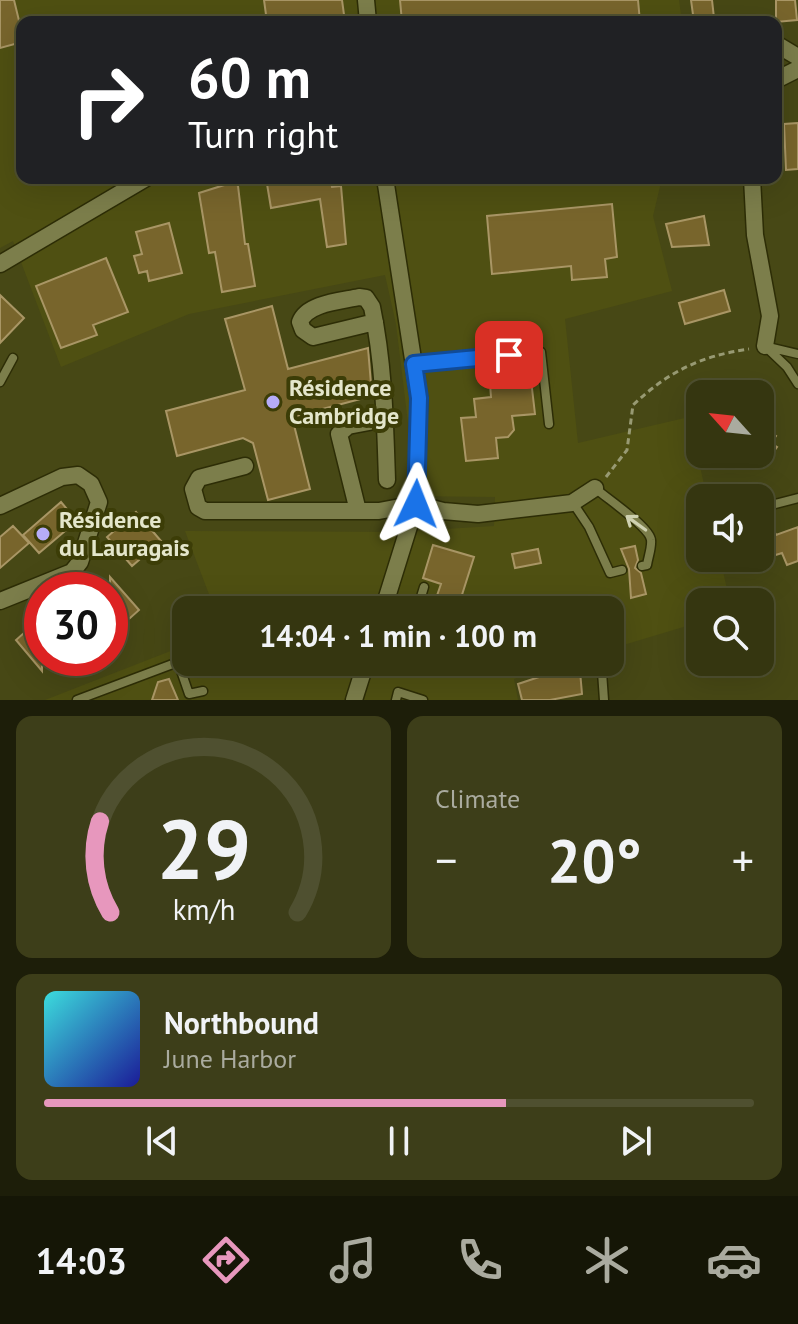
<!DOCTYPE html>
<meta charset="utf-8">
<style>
:root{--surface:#353610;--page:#3d3e19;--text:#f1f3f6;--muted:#aaab9f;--line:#4f5030;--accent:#e797bd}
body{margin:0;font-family:"PT Sans",sans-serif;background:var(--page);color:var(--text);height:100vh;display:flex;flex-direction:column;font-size:30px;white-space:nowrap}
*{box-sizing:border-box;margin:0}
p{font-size:26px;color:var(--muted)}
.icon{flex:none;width:44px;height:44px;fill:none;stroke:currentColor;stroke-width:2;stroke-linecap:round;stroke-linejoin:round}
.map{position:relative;height:700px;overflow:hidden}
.drawer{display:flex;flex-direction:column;gap:16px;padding:16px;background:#1d1e09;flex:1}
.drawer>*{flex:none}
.guide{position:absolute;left:16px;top:16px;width:766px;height:168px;border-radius:16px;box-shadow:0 8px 32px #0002,0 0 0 2px var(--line);background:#202124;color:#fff;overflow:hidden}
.needle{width:52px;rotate:297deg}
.fabs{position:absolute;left:686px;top:380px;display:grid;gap:16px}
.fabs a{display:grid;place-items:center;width:88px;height:88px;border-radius:16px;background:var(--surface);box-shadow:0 8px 32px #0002,0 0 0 2px var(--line);font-size:40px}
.speed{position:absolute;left:24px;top:572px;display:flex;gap:16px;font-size:40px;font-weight:700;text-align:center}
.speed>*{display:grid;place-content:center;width:104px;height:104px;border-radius:50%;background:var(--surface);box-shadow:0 8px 32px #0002,0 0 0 2px var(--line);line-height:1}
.speed .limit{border:12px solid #d22;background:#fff;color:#111}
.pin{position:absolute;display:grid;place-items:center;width:68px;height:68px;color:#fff;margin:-34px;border-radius:16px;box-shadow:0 4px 12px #0006}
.me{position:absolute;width:88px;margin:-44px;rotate:2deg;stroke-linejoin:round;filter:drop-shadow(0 0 6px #0008)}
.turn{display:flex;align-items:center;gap:28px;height:168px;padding:0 40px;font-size:36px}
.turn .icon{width:104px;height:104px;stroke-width:2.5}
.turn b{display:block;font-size:56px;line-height:68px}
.big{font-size:60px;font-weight:700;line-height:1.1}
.drawer .tile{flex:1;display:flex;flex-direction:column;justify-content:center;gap:12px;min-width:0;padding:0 28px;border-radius:16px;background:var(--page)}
.drawer .dial{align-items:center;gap:0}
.dial svg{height:208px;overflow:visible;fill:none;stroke:var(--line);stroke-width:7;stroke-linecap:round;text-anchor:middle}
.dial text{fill:var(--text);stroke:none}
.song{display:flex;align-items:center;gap:24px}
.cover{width:96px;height:96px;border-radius:12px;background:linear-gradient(135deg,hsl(180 70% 55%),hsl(240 70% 35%))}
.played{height:8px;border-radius:4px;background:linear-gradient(90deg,var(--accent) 65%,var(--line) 65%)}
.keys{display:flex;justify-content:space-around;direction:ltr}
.heat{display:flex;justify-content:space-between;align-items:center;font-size:44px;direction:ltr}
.drawer .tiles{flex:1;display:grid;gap:16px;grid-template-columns:1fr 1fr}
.tile:last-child{grid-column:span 2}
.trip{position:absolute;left:172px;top:596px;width:452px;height:80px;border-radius:16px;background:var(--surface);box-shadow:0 8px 32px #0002,0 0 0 2px var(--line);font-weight:700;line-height:80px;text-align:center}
.tab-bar{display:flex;height:128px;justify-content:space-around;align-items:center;background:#151606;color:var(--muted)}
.tab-bar .icon{width:56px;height:56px}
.tab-bar .active{color:var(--accent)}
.tab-bar b{font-size:36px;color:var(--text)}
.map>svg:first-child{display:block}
</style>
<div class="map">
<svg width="798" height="700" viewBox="0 0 798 700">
<rect width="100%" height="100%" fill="#474815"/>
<path fill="#4f5012" d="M0,0H679L682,22H22V178H662L653,216L672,291L565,319L578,443L689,417L707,498H700V558H720L730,602H700V622L610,649V610H215L185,531L397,532L494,526L495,497L407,496L409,431L396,324L385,275L189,314L61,367L13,241L0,248Z
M186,645V662H567L514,679L518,700H45Z"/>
<path fill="#78652c" stroke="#a99665" stroke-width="2" d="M0,0H14L22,33V42L0,48Z
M264,0H342L345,22H267Z
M400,0H638L640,22H402Z
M691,0H712L714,18L694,22Z
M776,0H795L797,20L776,22Z
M798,123V169L786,170L784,124Z
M266,178H330L332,187L341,186L346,244L327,247L320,199L271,208Z
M234,182L238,186L245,244H248L255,286L222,292L215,252L209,253L199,193Z
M612,204L617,257L605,259L607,277L572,280L571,266L492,274L487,216Z
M704,216L709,245L672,247L666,224Z
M169,223L182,273L149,281L147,271L139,273L134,256L142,254L136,232Z
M106,258L128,312L93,325L97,335L61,348L36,286Z
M724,290L730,311L685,324L679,303Z
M0,295L24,318L0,343Z
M272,306L288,369L368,348L372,396L292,417L310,489L268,500L253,443L243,438L177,456L166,411L245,390L225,319Z
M531,380L535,414L512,416L514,430L508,437L496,438L498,458L466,461L461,418L476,417L474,399L491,397L490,384Z
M760,424L776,436L771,443L777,447L769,458L764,454L760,459Z
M61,502L77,521L39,553L23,535Z
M136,512L161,541L132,566L107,537Z
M13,526L29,543L0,568V537Z
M798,527V561L787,565L782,553L766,558L764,554L760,555V535L774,530L776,535Z
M433,545L474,557L461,598L489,610H432L441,584L423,578Z
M635,546L638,560L635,568L641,573L646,594L631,598L629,569L621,549Z
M538,549L541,563L515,568L512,554Z
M110,577L139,610L110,636Z
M42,617V671L16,640Z
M580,671L582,694L550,700H522L518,684L542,676Z
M169,679L178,700H152L158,682Z"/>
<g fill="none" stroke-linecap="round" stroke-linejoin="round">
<g stroke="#2d2d06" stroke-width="11">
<path id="service" d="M765,346L787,367L798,384
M768,347L798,354
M414,364L541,352L549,424
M0,382L13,358
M595,488C606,498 650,527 651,540C652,547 648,558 647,565L642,566
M573,503L589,527L610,573L622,570
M760,508L798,498
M417,610L424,587
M178,662L189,694L203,691
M602,672L604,700
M77,700L186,659
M396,700L398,692L423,700"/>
</g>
<g stroke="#2d2d06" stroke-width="19">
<path id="minor" d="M366,0L368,22
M776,44L798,57
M776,80L798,69
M752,178L755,235L770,316L765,346
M0,264L146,178
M375,322L313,337L303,330L300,322C307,303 341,301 359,297L366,298L372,307C384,365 385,421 387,480
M245,466L199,478L193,489L198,507L205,511H379L416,504L443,511L478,514L572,503L595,488
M0,506L62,477L78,475L91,484L99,502L80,562L72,572L0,601
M358,511L339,434L348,426L385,419
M383,610L416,504L419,398L385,178
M354,700L366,662"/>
</g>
<path stroke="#989a73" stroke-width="3" stroke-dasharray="6 4" stroke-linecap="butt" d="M606,477L627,450L633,405C668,372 700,356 749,349"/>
<use href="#service" stroke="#7c7e4b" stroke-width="8"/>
<use href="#minor" stroke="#7c7e4b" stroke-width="16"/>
</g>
<defs><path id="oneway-shaft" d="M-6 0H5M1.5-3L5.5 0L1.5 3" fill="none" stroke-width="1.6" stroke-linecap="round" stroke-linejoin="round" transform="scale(2)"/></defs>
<use stroke="#cfd1b1" href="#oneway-shaft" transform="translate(636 523) rotate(-144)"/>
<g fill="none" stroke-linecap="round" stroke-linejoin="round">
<g stroke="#114b97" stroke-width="20">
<path id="route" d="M416,504L419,398L414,364L509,355"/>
</g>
<use href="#route" stroke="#1a73e8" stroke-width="14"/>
</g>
<g fill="#b6acf8" stroke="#3c3d07" stroke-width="3">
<circle cx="273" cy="402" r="8"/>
<circle cx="43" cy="534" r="8"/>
</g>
<g text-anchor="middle" stroke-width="8" stroke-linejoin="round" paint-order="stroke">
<g font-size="24" font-weight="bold" fill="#e4e6cb" stroke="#3c3d07" text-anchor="start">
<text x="289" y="396">Résidence<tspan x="289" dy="28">Cambridge</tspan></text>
<text x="59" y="528">Résidence<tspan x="59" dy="28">du Lauragais</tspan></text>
</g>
</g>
</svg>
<div class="fabs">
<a><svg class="needle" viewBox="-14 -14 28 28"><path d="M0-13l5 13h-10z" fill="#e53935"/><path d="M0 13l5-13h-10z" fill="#aaab9f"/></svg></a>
<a><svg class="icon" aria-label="sound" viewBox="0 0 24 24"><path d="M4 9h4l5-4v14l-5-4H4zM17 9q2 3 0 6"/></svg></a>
<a><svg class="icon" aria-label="search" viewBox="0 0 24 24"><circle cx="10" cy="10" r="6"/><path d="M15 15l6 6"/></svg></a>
</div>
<div class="speed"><div class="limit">30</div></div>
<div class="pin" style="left:509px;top:355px;background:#d93025"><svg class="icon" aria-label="arrive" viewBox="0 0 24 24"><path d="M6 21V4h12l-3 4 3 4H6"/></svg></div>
<svg class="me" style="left:416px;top:504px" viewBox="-20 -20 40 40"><path d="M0-17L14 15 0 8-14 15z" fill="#1a73e8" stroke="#fff" stroke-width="4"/></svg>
<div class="trip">14:04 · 1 min · 100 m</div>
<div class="guide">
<div class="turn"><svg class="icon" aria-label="right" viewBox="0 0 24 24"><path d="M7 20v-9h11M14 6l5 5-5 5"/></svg><div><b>60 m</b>Turn right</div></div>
</div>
</div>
<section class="drawer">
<div class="tiles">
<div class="tile dial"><svg viewBox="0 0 100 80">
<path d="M14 69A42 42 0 1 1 86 69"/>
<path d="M14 69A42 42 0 0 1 10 34" stroke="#e797bd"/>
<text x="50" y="56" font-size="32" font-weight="700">29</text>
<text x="50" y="72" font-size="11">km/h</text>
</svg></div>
<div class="tile"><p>Climate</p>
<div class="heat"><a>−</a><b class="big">20°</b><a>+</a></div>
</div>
<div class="tile">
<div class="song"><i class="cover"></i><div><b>Northbound</b><p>June Harbor</p></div></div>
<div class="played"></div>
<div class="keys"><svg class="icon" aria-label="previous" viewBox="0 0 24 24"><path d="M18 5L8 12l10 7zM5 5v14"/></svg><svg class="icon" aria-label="pause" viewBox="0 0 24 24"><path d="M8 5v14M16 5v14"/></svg><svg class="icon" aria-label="next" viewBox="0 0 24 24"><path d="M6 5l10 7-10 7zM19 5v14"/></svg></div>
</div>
</div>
</section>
<nav class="tab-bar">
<b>14:03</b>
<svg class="icon active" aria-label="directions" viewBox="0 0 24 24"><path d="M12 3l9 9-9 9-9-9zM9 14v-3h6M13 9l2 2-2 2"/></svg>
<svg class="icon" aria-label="music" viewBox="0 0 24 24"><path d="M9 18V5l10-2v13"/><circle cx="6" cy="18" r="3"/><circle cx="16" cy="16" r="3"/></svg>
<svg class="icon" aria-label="phone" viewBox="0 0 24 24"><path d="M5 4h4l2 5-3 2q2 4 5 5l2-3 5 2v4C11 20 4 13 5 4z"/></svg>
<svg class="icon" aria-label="climate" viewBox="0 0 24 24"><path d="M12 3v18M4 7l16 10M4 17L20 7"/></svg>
<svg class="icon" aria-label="car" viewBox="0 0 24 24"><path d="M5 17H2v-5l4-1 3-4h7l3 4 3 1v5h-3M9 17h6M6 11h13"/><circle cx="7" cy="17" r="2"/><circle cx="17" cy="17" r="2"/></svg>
</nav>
